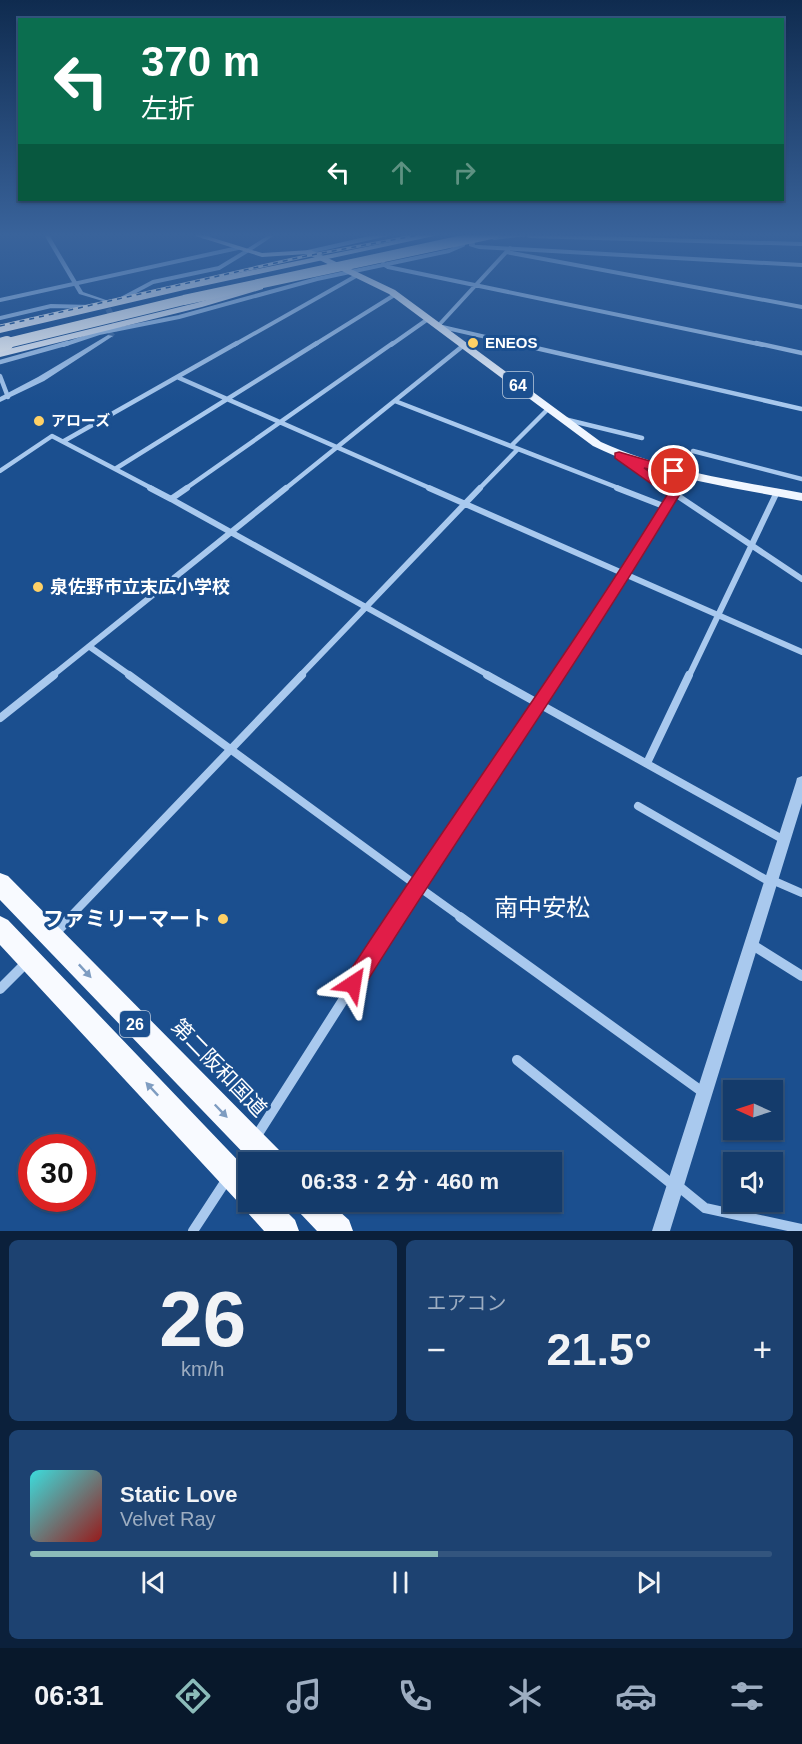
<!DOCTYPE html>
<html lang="ja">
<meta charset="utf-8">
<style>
:root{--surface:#143b6b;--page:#1d4271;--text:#f1f3f6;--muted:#9dadc1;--line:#33557e;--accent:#8bbbb9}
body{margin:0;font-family:Arial,"Noto Sans JP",sans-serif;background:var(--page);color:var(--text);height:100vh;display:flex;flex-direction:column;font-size:22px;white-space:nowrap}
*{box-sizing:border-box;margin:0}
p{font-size:20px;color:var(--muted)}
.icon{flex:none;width:33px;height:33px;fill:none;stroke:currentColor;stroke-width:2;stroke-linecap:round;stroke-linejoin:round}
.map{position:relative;height:1231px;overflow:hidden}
.panel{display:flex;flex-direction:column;gap:9px;padding:9px;background:#0b203b;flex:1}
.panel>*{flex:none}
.guide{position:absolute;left:18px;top:18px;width:766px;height:183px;border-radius:0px;box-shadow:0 2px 4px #0004,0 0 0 2px var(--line);background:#0b6e4f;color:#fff;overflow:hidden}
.needle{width:39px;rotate:273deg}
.tools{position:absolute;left:723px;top:1080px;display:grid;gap:12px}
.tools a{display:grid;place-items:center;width:60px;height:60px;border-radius:0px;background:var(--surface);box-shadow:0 2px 4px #0004,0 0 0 2px var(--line);font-size:30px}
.speed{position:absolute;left:18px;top:1134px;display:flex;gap:12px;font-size:30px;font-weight:700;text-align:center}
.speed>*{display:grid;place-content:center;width:78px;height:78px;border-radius:50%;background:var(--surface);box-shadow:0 2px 4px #0004,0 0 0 2px var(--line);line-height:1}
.speed .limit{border:9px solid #d22;background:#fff;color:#111}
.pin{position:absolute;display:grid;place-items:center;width:51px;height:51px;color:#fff;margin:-26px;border:3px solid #fff;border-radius:50%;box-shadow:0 2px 6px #0007}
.me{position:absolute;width:66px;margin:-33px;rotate:33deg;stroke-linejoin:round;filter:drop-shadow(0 0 4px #0008)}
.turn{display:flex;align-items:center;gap:21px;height:126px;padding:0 24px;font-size:27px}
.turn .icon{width:78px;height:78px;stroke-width:2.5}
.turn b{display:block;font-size:42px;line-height:51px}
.lanes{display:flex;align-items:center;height:57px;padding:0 24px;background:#0003;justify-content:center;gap:30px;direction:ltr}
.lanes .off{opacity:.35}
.big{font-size:45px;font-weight:700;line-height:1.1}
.panel .widget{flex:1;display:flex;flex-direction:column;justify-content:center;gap:9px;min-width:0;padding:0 21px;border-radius:9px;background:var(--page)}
.panel .dial{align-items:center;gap:0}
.dial b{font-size:78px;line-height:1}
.song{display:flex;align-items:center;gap:18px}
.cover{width:72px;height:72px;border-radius:9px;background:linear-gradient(135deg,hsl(180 70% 55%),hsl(0 70% 35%))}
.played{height:6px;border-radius:3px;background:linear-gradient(90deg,var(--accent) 55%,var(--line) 55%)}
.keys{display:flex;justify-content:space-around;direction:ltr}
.heat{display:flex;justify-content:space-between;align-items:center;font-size:33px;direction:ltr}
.panel .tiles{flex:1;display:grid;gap:9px;grid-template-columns:1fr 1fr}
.widget:last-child{grid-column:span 2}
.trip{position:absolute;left:238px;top:1152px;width:324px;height:60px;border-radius:0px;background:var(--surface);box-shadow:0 2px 4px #0004,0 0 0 2px var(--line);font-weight:700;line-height:60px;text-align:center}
.tab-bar{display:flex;height:96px;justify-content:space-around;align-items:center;background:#08182b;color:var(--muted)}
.tab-bar .icon{width:42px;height:42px}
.tab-bar .on{color:var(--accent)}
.tab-bar b{font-size:27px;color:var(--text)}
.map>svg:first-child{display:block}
</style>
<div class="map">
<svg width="802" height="1231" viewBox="0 0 802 1231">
<rect width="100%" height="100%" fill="#1b4f8f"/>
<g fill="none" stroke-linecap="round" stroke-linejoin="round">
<path stroke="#3d69a0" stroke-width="6" stroke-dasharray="6 3" stroke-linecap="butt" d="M104,301L117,326L110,336"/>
<path stroke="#a9c9ee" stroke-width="4" d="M529,236L802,244
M204,237L212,233
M494,238L534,233
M392,242L417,233
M510,248L438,326L521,345
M308,252L392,233
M506,252L802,307
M383,264L388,267L763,345
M121,299L153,282L219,268L247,251
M0,300L238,248
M0,318L51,306L91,307
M63,345L99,333L179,317L317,279L449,251L463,245
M234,345L356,276
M314,345L396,294
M391,345L428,319"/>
<path stroke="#a9c9ee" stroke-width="4.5" d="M237,343L177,377L432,489
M514,343L802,409
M756,343L802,353
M0,362L68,343
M0,376L8,397
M395,401L621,489
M564,419L642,438
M64,441L177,377
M511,446L549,408
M693,451L802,479
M619,456L668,489
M115,469L153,489
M0,471L52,436L115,469L317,343
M185,489L393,343
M285,489L464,345
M479,489L518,449"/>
<path stroke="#a9c9ee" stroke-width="6" d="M150,488L171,499L187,488
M429,488L802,652
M617,488L666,507
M666,488L802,579
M171,499L490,676
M90,647L131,676
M52,676L286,488
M300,676L480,488
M556,676L625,574L674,494
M689,676L777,492"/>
<path stroke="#a9c9ee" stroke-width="8" d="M129,675L416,885L395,918
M487,675L784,840
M0,718L54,675
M647,763L689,675
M638,806L770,882
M772,880L802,893
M69,918L302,675
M462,918L416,885L557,675"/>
<path stroke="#a9c9ee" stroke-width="10" d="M460,917L704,1093
M54,934L71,917
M751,944L802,976
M0,989L27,962
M517,1060L673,1185
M256,1137L396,917
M678,1186L705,1208L802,1229
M193,1231L227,1179"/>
<path fill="#a9c9ee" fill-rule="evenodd" d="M0,233H9L0,236Z
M43,233H48L83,292L106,300V302L79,294Z
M272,233H278L249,252H245V250Z
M469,233H473L475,245H479L802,263V267L479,249L469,246Z
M108,335L113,336L44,381L0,402V397L38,377Z
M802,776V803L670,1231H652L796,782L797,778Z"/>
<path fill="#f0f6ff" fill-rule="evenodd" d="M186,233H197L262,253L311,250L395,290L601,442C665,471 733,480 802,493V501C731,487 659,478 593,446L389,294L307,254L262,257Z"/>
<path fill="#f8faff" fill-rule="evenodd" d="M434,233H448L184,290L0,333V327L184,284Z
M260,284L263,285V289L202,307L0,357V351L196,303Z
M0,873L8,876L281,1152L285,1162H252L0,900Z
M0,916L8,920L249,1172V1202H277L295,1220L299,1231H264L247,1212L244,1205L239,1203L0,945Z
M294,1202H329L349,1220L353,1231H317L299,1212Z"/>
<g stroke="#fff" stroke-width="3">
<path id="rail" d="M0,326L306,256L430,233"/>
</g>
<use href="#rail" stroke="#1b4f8f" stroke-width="1.5" stroke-dasharray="5" stroke-linecap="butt"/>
<path stroke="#fff" stroke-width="10" d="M0,345L184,300L496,233"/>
<path stroke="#fff" stroke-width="14" d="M0,345L7,343"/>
</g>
<defs><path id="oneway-solid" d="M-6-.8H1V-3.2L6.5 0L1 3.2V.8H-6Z" transform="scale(1.5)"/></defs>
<g fill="#7e9cc1">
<use href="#oneway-solid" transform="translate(85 971) rotate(47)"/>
<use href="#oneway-solid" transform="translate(152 1089) rotate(-133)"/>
<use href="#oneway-solid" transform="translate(221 1111) rotate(46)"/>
</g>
<linearGradient id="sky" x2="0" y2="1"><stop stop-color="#0f2b4f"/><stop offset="0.58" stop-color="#39639b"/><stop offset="1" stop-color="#39639b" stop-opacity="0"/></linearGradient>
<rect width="802" height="405" fill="url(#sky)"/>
<path fill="#e11d48" stroke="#92132f" stroke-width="1.5" d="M619,452L677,469L679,471L674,475L644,468L680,494C579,663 465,824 361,991L353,994L346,991L343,984L346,977C451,815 566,659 667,495L615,458V453Z"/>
<g fill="#ffd166" stroke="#1b4f8f" stroke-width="2">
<circle cx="473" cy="343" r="6"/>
<circle cx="39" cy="421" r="6"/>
<circle cx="38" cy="587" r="6"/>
<circle cx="223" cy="919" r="6"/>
</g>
<g text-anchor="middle" stroke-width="6" stroke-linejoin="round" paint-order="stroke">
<g font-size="15" font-weight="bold" fill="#fff" stroke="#1b4f8f" text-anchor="start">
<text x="485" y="348">ENEOS</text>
<text x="51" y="426">アローズ</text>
</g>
<g fill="#1b4f8f" stroke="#bbcadd" stroke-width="1.5">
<rect x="503" y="372" width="30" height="26" rx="4.5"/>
<rect x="120" y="1011" width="30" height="26" rx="4.5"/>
</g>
<g font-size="16" font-weight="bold" fill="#fff">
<text x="518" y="391">64</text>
<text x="135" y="1030">26</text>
</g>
<g font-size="18" font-weight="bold" fill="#fff" stroke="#1b4f8f" text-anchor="start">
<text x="50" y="593">泉佐野市立末広小学校</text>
</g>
<g font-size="21" font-weight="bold" fill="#fff" stroke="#1b4f8f" text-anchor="end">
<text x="211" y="926">ファミリーマート</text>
</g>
<g font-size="21" fill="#fff" stroke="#1b4f8f">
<text transform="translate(219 1068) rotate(46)" y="7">第二阪和国道</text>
</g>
<g font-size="24" fill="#fff" stroke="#1b4f8f">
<text x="542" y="916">南中安松</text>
</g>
</g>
</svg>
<div class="tools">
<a><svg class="needle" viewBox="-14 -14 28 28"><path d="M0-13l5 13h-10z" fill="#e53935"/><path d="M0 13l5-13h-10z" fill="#9dadc1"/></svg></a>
<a><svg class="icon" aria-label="sound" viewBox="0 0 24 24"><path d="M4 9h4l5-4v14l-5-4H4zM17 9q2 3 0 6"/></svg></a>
</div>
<div class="speed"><div class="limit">30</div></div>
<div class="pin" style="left:674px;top:471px;background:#d93025"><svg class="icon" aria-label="arrive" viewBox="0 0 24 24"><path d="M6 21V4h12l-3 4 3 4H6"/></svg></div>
<svg class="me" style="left:353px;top:984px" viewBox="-20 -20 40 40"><path d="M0-17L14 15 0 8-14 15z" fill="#e11d48" stroke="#fff" stroke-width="4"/></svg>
<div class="trip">06:33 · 2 分 · 460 m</div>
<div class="guide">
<div class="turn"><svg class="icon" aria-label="left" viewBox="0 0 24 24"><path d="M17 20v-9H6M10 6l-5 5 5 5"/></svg><div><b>370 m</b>左折</div></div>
<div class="lanes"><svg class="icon" aria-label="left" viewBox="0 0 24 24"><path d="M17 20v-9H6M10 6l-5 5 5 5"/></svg><svg class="icon off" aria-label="ahead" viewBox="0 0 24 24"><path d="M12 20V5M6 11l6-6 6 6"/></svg><svg class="icon off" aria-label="right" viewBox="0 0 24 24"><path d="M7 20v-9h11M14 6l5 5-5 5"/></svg></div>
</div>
</div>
<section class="panel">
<div class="tiles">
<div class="widget dial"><b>26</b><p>km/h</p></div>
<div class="widget"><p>エアコン</p>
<div class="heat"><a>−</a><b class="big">21.5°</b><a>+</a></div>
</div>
<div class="widget">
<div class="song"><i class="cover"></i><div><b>Static Love</b><p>Velvet Ray</p></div></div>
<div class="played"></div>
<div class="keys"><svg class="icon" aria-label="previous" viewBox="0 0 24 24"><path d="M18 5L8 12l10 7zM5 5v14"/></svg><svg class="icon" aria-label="pause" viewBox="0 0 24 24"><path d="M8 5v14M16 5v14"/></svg><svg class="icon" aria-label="next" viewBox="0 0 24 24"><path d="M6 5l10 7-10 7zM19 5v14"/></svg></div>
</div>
</div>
</section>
<nav class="tab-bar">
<b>06:31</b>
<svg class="icon on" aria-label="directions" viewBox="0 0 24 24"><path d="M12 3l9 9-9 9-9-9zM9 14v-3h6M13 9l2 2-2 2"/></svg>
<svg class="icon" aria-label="music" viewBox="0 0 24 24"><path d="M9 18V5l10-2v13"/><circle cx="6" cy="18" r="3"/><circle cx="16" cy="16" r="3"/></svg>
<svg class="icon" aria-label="phone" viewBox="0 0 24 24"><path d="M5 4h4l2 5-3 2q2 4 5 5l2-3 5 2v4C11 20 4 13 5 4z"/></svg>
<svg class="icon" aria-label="climate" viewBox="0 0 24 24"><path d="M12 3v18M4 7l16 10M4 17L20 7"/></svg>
<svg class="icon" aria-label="car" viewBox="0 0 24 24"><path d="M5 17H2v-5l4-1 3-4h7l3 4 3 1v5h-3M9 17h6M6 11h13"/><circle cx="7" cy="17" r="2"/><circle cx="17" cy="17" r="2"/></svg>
<svg class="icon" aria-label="filters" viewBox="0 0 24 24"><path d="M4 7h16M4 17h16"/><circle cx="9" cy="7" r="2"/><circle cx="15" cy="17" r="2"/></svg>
</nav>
